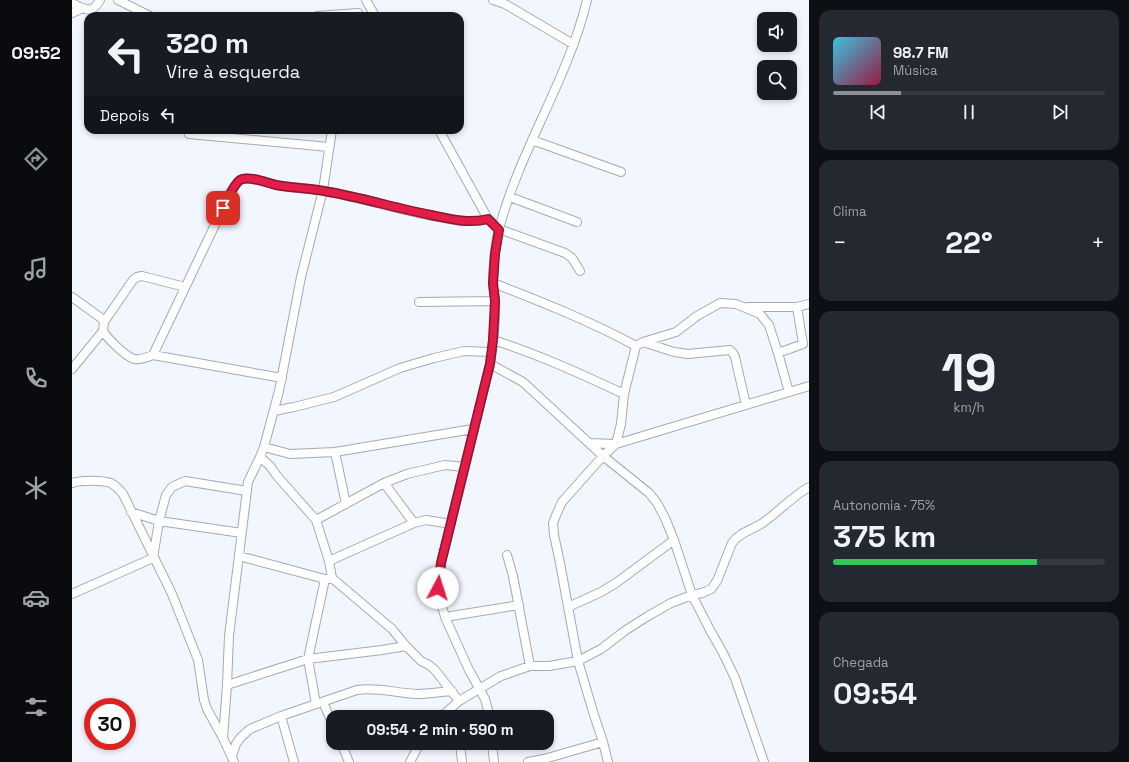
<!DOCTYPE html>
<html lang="pt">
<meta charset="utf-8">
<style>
:root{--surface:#171b24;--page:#242831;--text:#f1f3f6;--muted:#9ea1a6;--line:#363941;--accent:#8c9099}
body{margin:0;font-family:"Space Grotesk",sans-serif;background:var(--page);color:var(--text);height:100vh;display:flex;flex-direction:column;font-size:15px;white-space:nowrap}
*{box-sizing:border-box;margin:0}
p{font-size:13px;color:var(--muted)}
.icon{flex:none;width:22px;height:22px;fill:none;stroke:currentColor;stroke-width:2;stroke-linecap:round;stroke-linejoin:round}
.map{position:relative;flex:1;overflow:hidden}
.drawer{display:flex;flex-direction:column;gap:10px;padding:10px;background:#0d0f14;width:320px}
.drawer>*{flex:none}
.banner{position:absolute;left:12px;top:12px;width:380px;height:122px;border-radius:12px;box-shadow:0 2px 6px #0003;background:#171b24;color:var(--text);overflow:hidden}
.controls{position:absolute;left:685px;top:12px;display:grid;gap:8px}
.controls a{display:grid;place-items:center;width:40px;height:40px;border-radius:8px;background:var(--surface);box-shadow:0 2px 6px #0003;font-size:20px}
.speed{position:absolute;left:12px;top:698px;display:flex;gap:8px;font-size:20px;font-weight:700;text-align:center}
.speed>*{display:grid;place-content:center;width:52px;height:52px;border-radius:50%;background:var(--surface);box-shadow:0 2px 6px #0003;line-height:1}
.speed .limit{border:6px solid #d22;background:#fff;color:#111}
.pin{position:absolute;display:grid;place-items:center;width:34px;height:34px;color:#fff;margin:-17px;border-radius:8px;box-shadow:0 2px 6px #0006}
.me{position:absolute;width:44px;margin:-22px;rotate:5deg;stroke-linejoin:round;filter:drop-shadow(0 0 3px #0008)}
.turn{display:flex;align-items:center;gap:14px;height:84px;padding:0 16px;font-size:18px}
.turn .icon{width:52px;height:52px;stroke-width:2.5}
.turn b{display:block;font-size:28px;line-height:34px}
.then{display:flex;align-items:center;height:38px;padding:0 16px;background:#0003;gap:8px;font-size:15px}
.big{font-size:30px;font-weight:700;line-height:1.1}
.drawer .card{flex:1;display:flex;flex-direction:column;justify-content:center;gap:6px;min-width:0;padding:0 14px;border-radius:12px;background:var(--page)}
.drawer .dial{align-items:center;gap:0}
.dial b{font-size:52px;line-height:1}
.song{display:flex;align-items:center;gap:12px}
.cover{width:48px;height:48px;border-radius:6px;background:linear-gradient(135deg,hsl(190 70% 55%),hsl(340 70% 35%))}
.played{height:4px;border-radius:2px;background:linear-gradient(90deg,var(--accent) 25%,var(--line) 25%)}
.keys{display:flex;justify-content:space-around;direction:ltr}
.heat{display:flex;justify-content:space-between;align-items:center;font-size:22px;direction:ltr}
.charge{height:6px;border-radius:3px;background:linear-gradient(90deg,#34c759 75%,var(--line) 0)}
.trip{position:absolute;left:254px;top:710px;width:228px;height:40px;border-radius:12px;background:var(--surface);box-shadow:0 2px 6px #0003;font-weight:700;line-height:40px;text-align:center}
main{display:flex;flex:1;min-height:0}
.tab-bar{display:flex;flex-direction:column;width:72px;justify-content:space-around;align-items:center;background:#090b0e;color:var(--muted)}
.tab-bar .icon{width:28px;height:28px}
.tab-bar .current{color:var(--accent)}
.tab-bar b{font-size:18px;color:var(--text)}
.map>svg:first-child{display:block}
</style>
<main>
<nav class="tab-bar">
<b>09:52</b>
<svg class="icon current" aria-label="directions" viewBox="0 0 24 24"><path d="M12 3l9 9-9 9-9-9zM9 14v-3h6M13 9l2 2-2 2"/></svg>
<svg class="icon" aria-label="music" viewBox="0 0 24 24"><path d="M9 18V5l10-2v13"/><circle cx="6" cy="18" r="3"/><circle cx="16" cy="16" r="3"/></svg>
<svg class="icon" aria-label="phone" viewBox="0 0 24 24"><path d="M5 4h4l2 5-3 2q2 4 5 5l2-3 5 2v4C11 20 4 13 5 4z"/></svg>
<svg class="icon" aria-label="climate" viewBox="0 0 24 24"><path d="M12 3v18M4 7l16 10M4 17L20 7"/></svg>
<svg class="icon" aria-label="car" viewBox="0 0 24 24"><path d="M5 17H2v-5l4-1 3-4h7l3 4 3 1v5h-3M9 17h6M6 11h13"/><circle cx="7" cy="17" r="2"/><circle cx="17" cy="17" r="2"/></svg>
<svg class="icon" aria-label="filters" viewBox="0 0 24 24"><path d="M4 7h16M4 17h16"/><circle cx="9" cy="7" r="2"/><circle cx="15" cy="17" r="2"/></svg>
</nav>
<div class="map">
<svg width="737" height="762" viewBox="0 0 737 762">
<rect width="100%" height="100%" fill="#f2f6fe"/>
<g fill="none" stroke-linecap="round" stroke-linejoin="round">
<g stroke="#a5aab1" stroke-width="10">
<path id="minor" d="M46,0L78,16
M294,0L303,16
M421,0L433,4L501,44
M0,3C12,9 20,15 28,0
M0,13L11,8
M245,16L286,13
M260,130L251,190L229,277L207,391L192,447L188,457L198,466L205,476L244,520L257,561L260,578L320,629L334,646L349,661L357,665L363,670L387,701
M367,130L416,219L427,229L493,253L500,258L508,271
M117,134L257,147
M460,140L549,172
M438,197L505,222
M421,283C470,302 518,321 564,346L552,394L549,424L544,444L531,456L490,502L485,513L481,523L482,535L488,563L506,661L522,715L531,742L536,762
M0,297L29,318L32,322L31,331C36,339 53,356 62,359C69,360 76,357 81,355L210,378
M347,302L423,301
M676,307H725L737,304
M32,322L61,280L65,277L70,276L113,287
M421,340C466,354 509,374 552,394
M571,342L602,352L616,354L658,350L661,353L663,357L674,405
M564,346L571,342L604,332L625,316L648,303L664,304L688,314L697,325L706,353L717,392
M706,353L731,344L725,307
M81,355L151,208C155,200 161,185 168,180C176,175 195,183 204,185C220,188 236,188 252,191C287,197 321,208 356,215C377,219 395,224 416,219
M418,364L451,382L531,456L577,493L585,503L593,518L602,540L620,595L638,630L651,653L663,678L692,762
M0,369L31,331
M202,411L222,407L262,397L328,368L362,358L392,351L419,352
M517,443L544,444L737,386
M192,447L218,454L263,452L401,429
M263,452L274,504
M0,483C9,480 30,480 39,483C44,486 48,490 51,494L100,594L126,660L132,700L135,709L151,738
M312,483L342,523
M59,512L87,521L170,533
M244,520L312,483L335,474L373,465L393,467
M435,555L441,576L458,666
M167,556L253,579H258
M257,561L342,523L354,520L379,524
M0,594L81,558L87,521L94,495L100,487L113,481L175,491
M496,607L529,592L544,583L602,540
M373,617L447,605
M155,685L236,659L310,650L334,646
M251,702L261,725
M244,704L236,659L253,579
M209,716L222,762
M369,717L387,701L429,676L458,666H477L506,661L529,649L554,630L576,616L599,603L620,595L630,593L639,589L645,581L660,543C667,533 679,530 689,524C706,513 719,497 737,487
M417,717L416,710L413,699L396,668L373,617L369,603L366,588L369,563L418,364C421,344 424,322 423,301C423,295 421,289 421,283C421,268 423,244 427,229C448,149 496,80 515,0
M269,743L277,762
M388,743L390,762
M420,743L422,762
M160,756L164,744L168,738L178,729L209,716L285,690C305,687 324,693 345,694C356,694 368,692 380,691
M162,762L151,738L155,685L157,636L176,482L188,457
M338,762L348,743
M456,762L472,759L531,742"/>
</g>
<use href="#minor" stroke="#fff" stroke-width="8"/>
</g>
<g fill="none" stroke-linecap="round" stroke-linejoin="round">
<g stroke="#92132f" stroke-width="10">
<path id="route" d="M151,208C155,201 161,185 168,180C176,175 195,183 204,185C220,188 236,188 252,191C288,197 323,208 359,215C379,219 396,224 416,219L427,230L423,254L421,283L423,301L421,340L418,364L369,563L366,588"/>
</g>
<use href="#route" stroke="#e11d48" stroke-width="7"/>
</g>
</svg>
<div class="controls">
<a><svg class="icon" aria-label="sound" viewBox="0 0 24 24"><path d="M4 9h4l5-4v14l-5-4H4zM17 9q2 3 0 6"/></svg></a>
<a><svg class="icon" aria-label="search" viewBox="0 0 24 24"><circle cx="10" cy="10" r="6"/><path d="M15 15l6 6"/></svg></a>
</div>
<div class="speed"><div class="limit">30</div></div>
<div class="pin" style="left:151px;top:208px;background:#d93025"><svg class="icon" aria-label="arrive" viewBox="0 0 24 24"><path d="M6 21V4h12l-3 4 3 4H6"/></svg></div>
<svg class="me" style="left:366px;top:588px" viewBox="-20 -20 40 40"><circle r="19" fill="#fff"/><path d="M0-13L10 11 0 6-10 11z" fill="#e11d48"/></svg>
<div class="trip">09:54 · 2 min · 590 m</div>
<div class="banner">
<div class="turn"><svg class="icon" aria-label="left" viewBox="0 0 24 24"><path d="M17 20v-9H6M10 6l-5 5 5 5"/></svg><div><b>320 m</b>Vire à esquerda</div></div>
<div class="then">Depois<svg class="icon" aria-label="left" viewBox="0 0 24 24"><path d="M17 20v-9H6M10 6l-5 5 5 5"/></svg></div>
</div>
</div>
<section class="drawer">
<div class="card">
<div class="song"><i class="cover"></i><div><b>98.7 FM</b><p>Música</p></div></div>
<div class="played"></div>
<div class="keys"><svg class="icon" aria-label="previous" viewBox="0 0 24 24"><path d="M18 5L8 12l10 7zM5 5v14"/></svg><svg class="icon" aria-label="pause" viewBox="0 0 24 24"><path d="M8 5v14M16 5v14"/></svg><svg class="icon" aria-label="next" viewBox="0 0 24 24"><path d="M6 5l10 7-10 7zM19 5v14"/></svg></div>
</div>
<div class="card"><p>Clima</p>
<div class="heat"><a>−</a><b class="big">22°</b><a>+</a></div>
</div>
<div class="card dial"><b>19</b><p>km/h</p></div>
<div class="card"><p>Autonomia · 75%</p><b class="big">375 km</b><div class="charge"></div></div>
<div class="card"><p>Chegada</p><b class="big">09:54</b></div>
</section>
</main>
